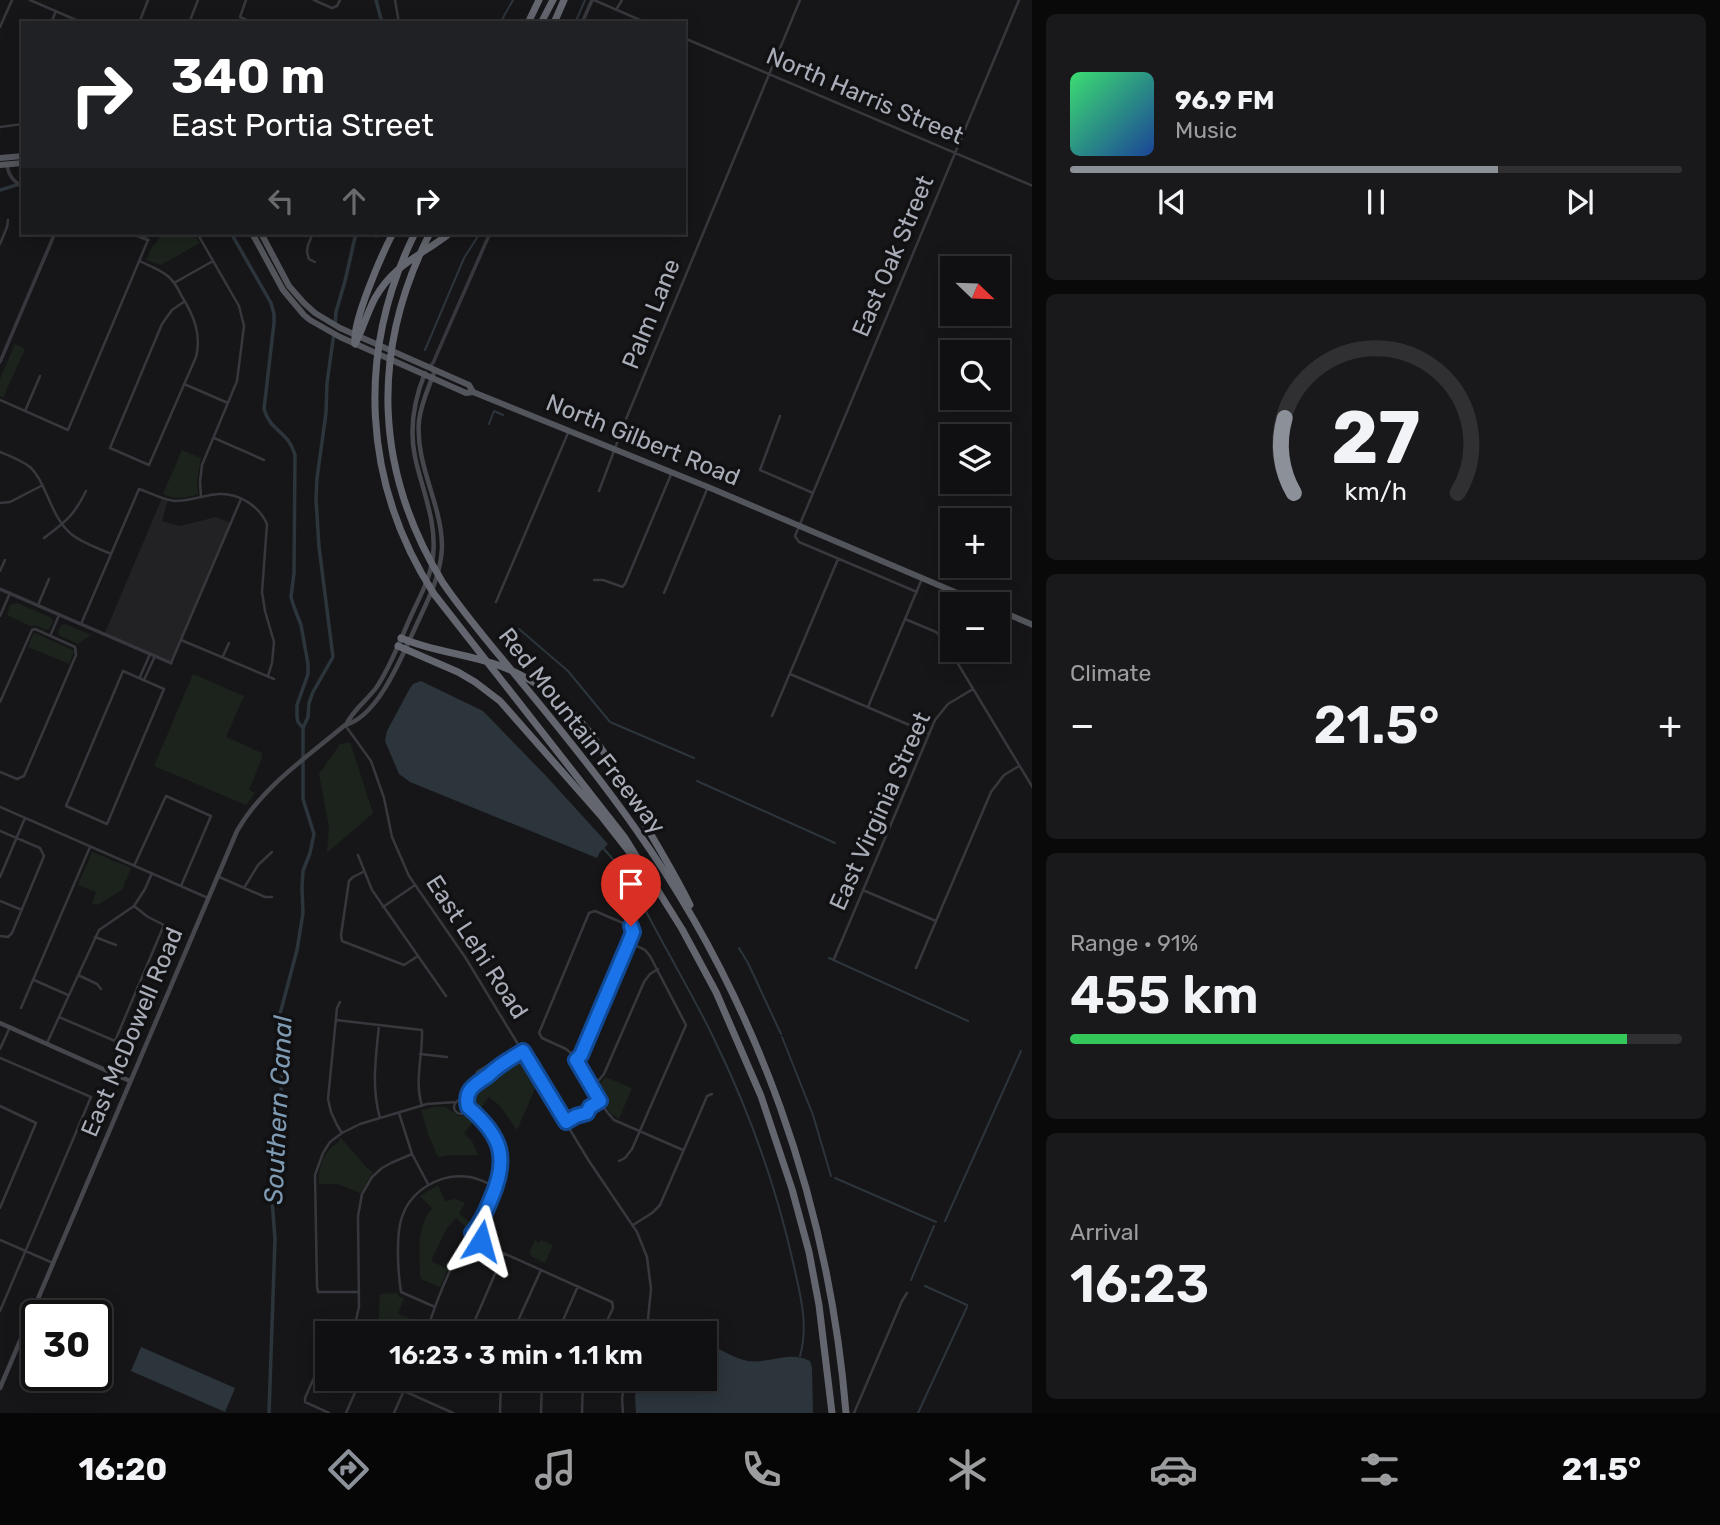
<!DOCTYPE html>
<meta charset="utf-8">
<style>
:root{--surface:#101012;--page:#19191b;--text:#f1f3f6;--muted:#9c9d9f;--line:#303032;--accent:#8c9099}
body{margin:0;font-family:Rubik,sans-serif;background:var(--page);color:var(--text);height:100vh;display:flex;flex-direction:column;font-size:26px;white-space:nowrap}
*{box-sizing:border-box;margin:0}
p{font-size:23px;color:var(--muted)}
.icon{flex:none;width:38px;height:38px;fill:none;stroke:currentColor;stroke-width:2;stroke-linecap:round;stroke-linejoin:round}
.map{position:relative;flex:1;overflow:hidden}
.drawer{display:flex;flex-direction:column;gap:14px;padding:14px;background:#09090a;width:688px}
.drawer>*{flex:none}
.banner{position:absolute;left:21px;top:21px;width:665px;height:214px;border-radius:0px;box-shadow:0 4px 18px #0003,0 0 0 2px var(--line);background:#202124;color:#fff;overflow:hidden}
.needle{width:46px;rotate:113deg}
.buttons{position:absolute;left:940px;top:256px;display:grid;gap:14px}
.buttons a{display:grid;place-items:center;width:70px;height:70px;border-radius:0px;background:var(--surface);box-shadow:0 4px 18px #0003,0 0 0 2px var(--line);font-size:35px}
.speed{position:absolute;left:21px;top:1300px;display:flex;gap:14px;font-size:35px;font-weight:700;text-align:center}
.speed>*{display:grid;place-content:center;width:91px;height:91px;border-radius:50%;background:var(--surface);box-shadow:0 4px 18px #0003,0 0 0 2px var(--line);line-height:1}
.speed .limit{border:4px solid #111;border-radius:10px;background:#fff;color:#111}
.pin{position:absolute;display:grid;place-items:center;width:60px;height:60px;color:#fff;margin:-72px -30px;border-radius:50% 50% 50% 0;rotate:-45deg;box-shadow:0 0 7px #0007}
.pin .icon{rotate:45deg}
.me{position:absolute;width:77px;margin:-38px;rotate:8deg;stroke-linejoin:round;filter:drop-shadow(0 0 5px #0008)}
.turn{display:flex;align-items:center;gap:24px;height:147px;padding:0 35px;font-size:32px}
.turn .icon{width:91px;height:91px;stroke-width:2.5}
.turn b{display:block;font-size:49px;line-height:60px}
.lanes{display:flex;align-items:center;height:66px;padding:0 35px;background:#0003;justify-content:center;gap:35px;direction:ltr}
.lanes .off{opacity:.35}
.big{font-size:52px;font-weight:600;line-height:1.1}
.drawer .widget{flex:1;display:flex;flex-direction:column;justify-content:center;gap:10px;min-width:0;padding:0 24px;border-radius:10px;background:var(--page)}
.drawer .dial{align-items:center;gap:0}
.dial svg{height:182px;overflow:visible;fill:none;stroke:var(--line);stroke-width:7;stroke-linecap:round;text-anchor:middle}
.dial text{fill:var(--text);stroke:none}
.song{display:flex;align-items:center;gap:21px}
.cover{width:84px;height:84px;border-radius:10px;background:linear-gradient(135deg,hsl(140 70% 55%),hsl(220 70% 35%))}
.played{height:7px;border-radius:4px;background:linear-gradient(90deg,var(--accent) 70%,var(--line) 70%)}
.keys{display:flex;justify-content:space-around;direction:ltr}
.heat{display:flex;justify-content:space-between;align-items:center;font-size:38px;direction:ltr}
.charge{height:10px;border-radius:5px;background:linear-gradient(90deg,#34c759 91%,var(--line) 0)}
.trip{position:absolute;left:315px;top:1321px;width:402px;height:70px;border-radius:0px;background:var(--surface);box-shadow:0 4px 18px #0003,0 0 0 2px var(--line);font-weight:600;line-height:70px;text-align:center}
.dock{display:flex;height:112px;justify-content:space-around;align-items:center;background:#060607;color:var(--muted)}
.dock .icon{width:49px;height:49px}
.dock .on{color:var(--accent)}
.dock b{font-size:32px;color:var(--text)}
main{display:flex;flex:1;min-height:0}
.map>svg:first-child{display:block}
</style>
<main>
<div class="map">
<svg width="1033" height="1413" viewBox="0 0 1033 1413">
<rect width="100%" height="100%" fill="#161618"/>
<path fill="#222225" d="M162,498L168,500L162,521L180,526L216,517L231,523L171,663L104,635Z"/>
<path fill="#1c231d" d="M161,233H193L200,243L161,265L146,260L153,245L156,244Z
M15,344L25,349L3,398L0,396V379Z
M182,450L201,458L197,481L198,494C187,498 174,500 163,494Z
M17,603L52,618L53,622L50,628L47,630L37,626H30L7,615L10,605Z
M65,624L91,635L78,644L59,635L58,632L61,626Z
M35,633L73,650L74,652L69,664L28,647L33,634Z
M193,674L244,696L226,737L262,753V758L249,790L255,793L246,805L154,766Z
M350,742L373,813L327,853L329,827L319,774L340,744Z
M92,852L131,868L122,890L97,905L92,903L96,892L78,885Z
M521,1057L538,1084L536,1086L517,1130L500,1106L489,1097L478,1112L470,1106L469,1101L480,1084Z
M605,1077L632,1088L619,1119L610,1113L593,1086L602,1082Z
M435,1107H446L458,1116H471L476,1119L464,1133L472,1141L478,1155H451L438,1157L428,1134L421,1110Z
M340,1137L368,1169L373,1172L360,1193L337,1184H319C318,1166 323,1151 339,1142Z
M438,1185L445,1201L456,1199L465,1203L459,1214L474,1225L470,1231L456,1218L447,1228L431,1261L448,1269L440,1287L421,1279L420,1275C420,1251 416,1228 432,1208L420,1196Z
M535,1240L539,1243L541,1240L553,1245L545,1263L531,1256L530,1251Z
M397,1293L399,1297L404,1298L398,1314L426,1325L424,1333H374L379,1315L380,1294Z
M523,1317L554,1332L553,1333H516Z"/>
<path fill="#2c353c" d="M421,681L483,711L547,777L608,844L600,852L597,858L410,782L399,774L385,741L387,731L410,688L413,684Z
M705,1342C717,1347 735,1359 748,1361C769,1364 789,1350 810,1361L812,1368L813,1413H636L635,1396L639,1379H705Z
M141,1347L235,1388L225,1412L131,1371Z"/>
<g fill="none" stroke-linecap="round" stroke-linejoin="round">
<path stroke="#2c353c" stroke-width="2" d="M500,23L513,0
M575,23L585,0
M376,237L377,233
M425,350L464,258L480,233
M489,424L494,411L503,415
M519,629L568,671L610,722L694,758
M697,781L835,843
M603,848C631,877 648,917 668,952C684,982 701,1011 715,1041C749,1111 776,1186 793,1262C800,1294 809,1324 800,1356
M739,948L748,963L781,1034
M829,958L968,1021
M782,1037L813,1115L831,1176
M835,1178L936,1222
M945,1221L1021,1051
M911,1280L934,1226
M925,1286L967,1305
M918,1413L967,1307"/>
<path stroke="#2c353c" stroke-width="3.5" d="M376,0L382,23
M0,190L23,183
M231,233L271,303L274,314V323L264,409C271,433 288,430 295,455L294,573L291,597L294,607L301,625L308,664V674L297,705V717L298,722L303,728
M335,325L336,312L345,281L356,233
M269,1413L275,1239L271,1187V1167L279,1132L282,1074L280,1014L297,950L303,913L302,888L303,871L310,853L314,834L303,799V728L308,717L309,703L313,692L333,657L319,547L316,499L317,478L326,413L327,383L334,333"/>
<path stroke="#37383d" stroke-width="2.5" d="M30,0L83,23
M246,0L240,17L253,23
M314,0L332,8L337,6L340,0
M395,0L399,23
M594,0L647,23
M616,10L622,0
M51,23L56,11
M139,23L148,0
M189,23L198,0
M0,27L12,0
M684,38L1033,186
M0,127L23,124
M197,233L239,306L244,326L237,381L202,465L200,482L201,497
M313,233L308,245L307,252L309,259L315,262
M0,244L7,227L8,220
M140,261C149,266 160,269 169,277C174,282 178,288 181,295C193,314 202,334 196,357L149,465L110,448L162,324L172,310L185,301
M174,283L213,261
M184,384L228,403
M0,400L68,430L148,240
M25,411L40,376
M780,416L760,470L813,493
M214,438L264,460
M0,452C10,456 21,460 30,467C47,483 50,516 71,534C82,543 98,548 111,554
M599,491L626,419L800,0
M0,503L10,502L41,486
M44,538C65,522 74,516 86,491
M0,571L5,560
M594,580H603L620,586L622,587L625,584L672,472
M917,592L799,542L795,536L1019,0
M664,593L708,487
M496,602L568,433
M38,605L49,579
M0,616L10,593
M905,619L936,632L943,639L1033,788
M81,624L139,489C151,493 163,500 175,501C190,501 204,495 219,494C239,493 259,506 267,524L262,592L265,611L274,642L272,663L268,676
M51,634L59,615
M181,640L274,679
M223,656L229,643
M171,663L241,499
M123,671L164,689L107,824L66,806Z
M790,674L928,733
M140,677L150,654
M144,680L155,656
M0,702L32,630L35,629L75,647L76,655L24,776L17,779L0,772
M868,707L921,581
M772,716L838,559
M345,725L371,761L384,798L392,837L409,876L465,957L589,1161L637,1232L647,1257L651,1289L648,1319L644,1334
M0,807L208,898
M0,831L40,848L44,856L12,933L8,937L0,936
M358,855L372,890L446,996
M134,866L166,796L211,816L181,886
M363,872L353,877L349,881L341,935L342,941L404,965L418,956
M217,876L265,897H272
M0,877L25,818
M244,888L258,865L272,852
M865,891L936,921
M0,901L22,910
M383,907L415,885
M95,937L116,945
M834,959L935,720L948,704L973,689
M916,968L991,792L1004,775L1019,766
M78,975L97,984L101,989
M34,980L68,995
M340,1002L337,1008L328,1099L331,1112L337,1125L342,1133L330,1142L323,1153L315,1175L317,1287L318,1292H359
M21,1008L90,847
M59,1017L115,1041L164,925L148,917L134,906
M336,1020L422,1030C423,1056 414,1080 422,1106
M379,1025C376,1057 371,1087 380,1118
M47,1043L99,930L134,906L145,889L152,873
M0,1049L10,1027
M420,1054L447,1057
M0,1058L91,1097L0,1311
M576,1061L581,1055L633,932L630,926L595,911L589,913L539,1033L542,1038L566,1049L571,1053L607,1112L614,1120L683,1150
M591,1084L599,1080L604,1074L644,982L650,974L658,969
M460,1100L478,1071L520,1047
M454 1107a7 7 0 1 1 14 0a7 7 0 1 1-14 0Z
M466,1103L471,1090L479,1080L523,1051
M0,1106L36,1123L0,1208
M399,1113L412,1154L428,1184
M464,1113L477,1115
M577,1115L580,1109L590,1107
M566,1122L576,1116L587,1113L590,1107L600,1101
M342,1133L360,1124L427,1104L456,1102
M619,1161L625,1158L632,1149L686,1025L650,956L645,950L629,942
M633,1225L652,1213L660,1205L705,1101L707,1096L712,1094
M472,1233L490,1247L612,1302L613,1308L601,1334
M0,1240L53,1263
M435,1307L401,1292C398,1274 396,1238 401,1220C409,1191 440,1172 470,1177C479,1179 488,1183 496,1187
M350,1334L356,1320L359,1307L358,1216L362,1194L372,1177L382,1168L391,1163L412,1154
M426,1334C435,1304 447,1275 461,1248C466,1238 475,1231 480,1222C485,1214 488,1205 492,1197C509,1157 499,1135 468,1107
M469,1334L504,1253
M512,1334L541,1270
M557,1334L578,1286
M327,1356L317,1371L305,1398V1402L329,1413
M377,1379L453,1413
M346,1413L361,1379
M394,1413L409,1379
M500,1413L501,1379
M541,1413L542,1379
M582,1413L583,1379
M623,1413L622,1398L626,1379
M854,1413L902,1301L907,1293"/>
<path stroke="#37383d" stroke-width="3.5" d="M582,23L592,0
M7,164C8,175 13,181 23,187
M131,233L148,240
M0,362L55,233
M430,366L433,363L490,233
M0,589L171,663"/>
<path stroke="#45474d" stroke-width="4.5" d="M346,725C352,711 367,700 376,688C391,666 400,640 411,616C420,596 431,577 433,556C437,521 422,490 415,457C409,428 414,400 425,373
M0,1023L130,1081
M0,1388L237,831C263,786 306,758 345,725C378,717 402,656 415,628C427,602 441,576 442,547C442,504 415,465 419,421C421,403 429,387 435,370"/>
<path stroke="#53555c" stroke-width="6" d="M0,158L23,156
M0,165L23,163
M252,233L283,290L304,315L310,320L340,337L466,393L473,392L708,487L983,604
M261,233L289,286L304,303L315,313L340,328L469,385L473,392
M998,610L1033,625"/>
<path stroke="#63666e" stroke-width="7" d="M528,23L539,0
M541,23L553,0
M554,23L564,0
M415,233C356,352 362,482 434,594L625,838L682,929L716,992L761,1096L792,1189L809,1252L819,1305L832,1413
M430,233C370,351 374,470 443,583C467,618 495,650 522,683C561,730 600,778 635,828C757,1000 829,1203 846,1413
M355,343C352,322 382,254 393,233
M355,344C363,329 367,313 375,298C395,263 421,256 450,233
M401,638C435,653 474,654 508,669C582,701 610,760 646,826C661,852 677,878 690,905
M398,646L458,672L475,682L500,701L602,817L631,854"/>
</g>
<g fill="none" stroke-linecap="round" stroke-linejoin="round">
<g stroke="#114b97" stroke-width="18">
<path id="route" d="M481,1241L472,1233C481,1223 486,1212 491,1199C509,1158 502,1136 468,1107C463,1087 480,1083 491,1073C500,1064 512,1058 523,1051L566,1122L576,1116L587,1113L590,1107L600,1101L576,1060L581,1055L629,942L633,932L631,926"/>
</g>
<use href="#route" stroke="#1a73e8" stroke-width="12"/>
</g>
<g text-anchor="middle" stroke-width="7" stroke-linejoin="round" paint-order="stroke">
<g font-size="24" fill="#a8adb8" stroke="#111113">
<text transform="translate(865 96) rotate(23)" y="8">North Harris Street</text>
<text transform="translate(893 256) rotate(-67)" y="8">East Oak Street</text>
<text transform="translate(651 314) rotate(-68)" y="8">Palm Lane</text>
<text transform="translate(643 440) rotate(22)" y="8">North Gilbert Road</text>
<text transform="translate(582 731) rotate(52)" y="8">Red Mountain Freeway</text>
<text transform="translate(880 811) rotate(-66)" y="8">East Virginia Street</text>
<text transform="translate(477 947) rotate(57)" y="8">East Lehi Road</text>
<text transform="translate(132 1032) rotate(-67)" y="8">East McDowell Road</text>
</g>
<g font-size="26" font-style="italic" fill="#7f9bb3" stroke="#111113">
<text transform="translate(278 1110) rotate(-87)" y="9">Southern Canal</text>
</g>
</g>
</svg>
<div class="buttons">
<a><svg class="needle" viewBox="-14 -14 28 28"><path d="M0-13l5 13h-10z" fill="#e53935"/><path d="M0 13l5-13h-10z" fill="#9c9d9f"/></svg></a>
<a><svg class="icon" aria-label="search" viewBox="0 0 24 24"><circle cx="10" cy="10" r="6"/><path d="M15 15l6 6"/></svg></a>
<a><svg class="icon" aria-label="layers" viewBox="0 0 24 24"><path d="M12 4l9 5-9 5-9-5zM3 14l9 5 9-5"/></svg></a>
<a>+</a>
<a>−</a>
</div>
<div class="speed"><div class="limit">30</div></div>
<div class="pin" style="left:631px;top:926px;background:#d93025"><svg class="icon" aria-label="arrive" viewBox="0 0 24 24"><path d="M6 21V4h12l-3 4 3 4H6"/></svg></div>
<svg class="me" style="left:481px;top:1241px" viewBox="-20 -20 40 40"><path d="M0-17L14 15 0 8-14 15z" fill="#1a73e8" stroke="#fff" stroke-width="4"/></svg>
<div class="trip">16:23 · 3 min · 1.1 km</div>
<div class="banner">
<div class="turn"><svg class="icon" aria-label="right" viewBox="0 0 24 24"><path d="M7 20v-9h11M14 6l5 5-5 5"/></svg><div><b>340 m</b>East Portia Street</div></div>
<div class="lanes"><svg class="icon off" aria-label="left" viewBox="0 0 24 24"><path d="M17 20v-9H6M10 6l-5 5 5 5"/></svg><svg class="icon off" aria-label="ahead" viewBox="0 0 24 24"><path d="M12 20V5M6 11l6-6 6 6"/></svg><svg class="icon" aria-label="right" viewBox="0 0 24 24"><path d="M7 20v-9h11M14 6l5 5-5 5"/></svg></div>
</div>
</div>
<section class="drawer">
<div class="widget">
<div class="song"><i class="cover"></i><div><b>96.9 FM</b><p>Music</p></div></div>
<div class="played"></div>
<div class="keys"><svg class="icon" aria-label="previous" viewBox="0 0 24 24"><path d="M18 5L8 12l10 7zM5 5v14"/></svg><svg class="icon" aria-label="pause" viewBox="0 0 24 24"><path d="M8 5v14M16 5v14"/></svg><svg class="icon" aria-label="next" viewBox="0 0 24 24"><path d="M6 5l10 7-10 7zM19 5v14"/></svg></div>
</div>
<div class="widget dial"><svg viewBox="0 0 100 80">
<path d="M14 69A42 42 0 1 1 86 69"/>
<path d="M14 69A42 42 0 0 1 10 36" stroke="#8c9099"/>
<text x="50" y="56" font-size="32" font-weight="700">27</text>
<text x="50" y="72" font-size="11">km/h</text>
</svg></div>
<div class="widget"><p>Climate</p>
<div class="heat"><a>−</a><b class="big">21.5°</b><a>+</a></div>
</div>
<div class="widget"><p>Range · 91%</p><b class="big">455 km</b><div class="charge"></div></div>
<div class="widget"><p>Arrival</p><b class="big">16:23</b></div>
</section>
</main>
<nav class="dock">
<b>16:20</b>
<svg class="icon on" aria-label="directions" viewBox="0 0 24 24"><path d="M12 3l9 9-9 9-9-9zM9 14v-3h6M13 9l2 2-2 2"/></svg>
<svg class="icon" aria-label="music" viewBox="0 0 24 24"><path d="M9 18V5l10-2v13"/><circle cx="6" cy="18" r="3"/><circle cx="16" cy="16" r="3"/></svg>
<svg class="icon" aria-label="phone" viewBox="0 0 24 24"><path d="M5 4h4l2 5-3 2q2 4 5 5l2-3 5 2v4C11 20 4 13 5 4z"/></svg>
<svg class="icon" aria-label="climate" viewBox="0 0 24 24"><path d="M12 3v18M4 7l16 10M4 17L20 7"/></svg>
<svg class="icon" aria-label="car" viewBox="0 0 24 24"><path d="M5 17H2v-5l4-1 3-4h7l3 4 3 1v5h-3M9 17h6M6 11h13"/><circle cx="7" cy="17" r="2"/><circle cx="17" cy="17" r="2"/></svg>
<svg class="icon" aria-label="filters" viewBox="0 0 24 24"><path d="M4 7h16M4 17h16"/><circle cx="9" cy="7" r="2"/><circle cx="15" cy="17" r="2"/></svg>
<b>21.5°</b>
</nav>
